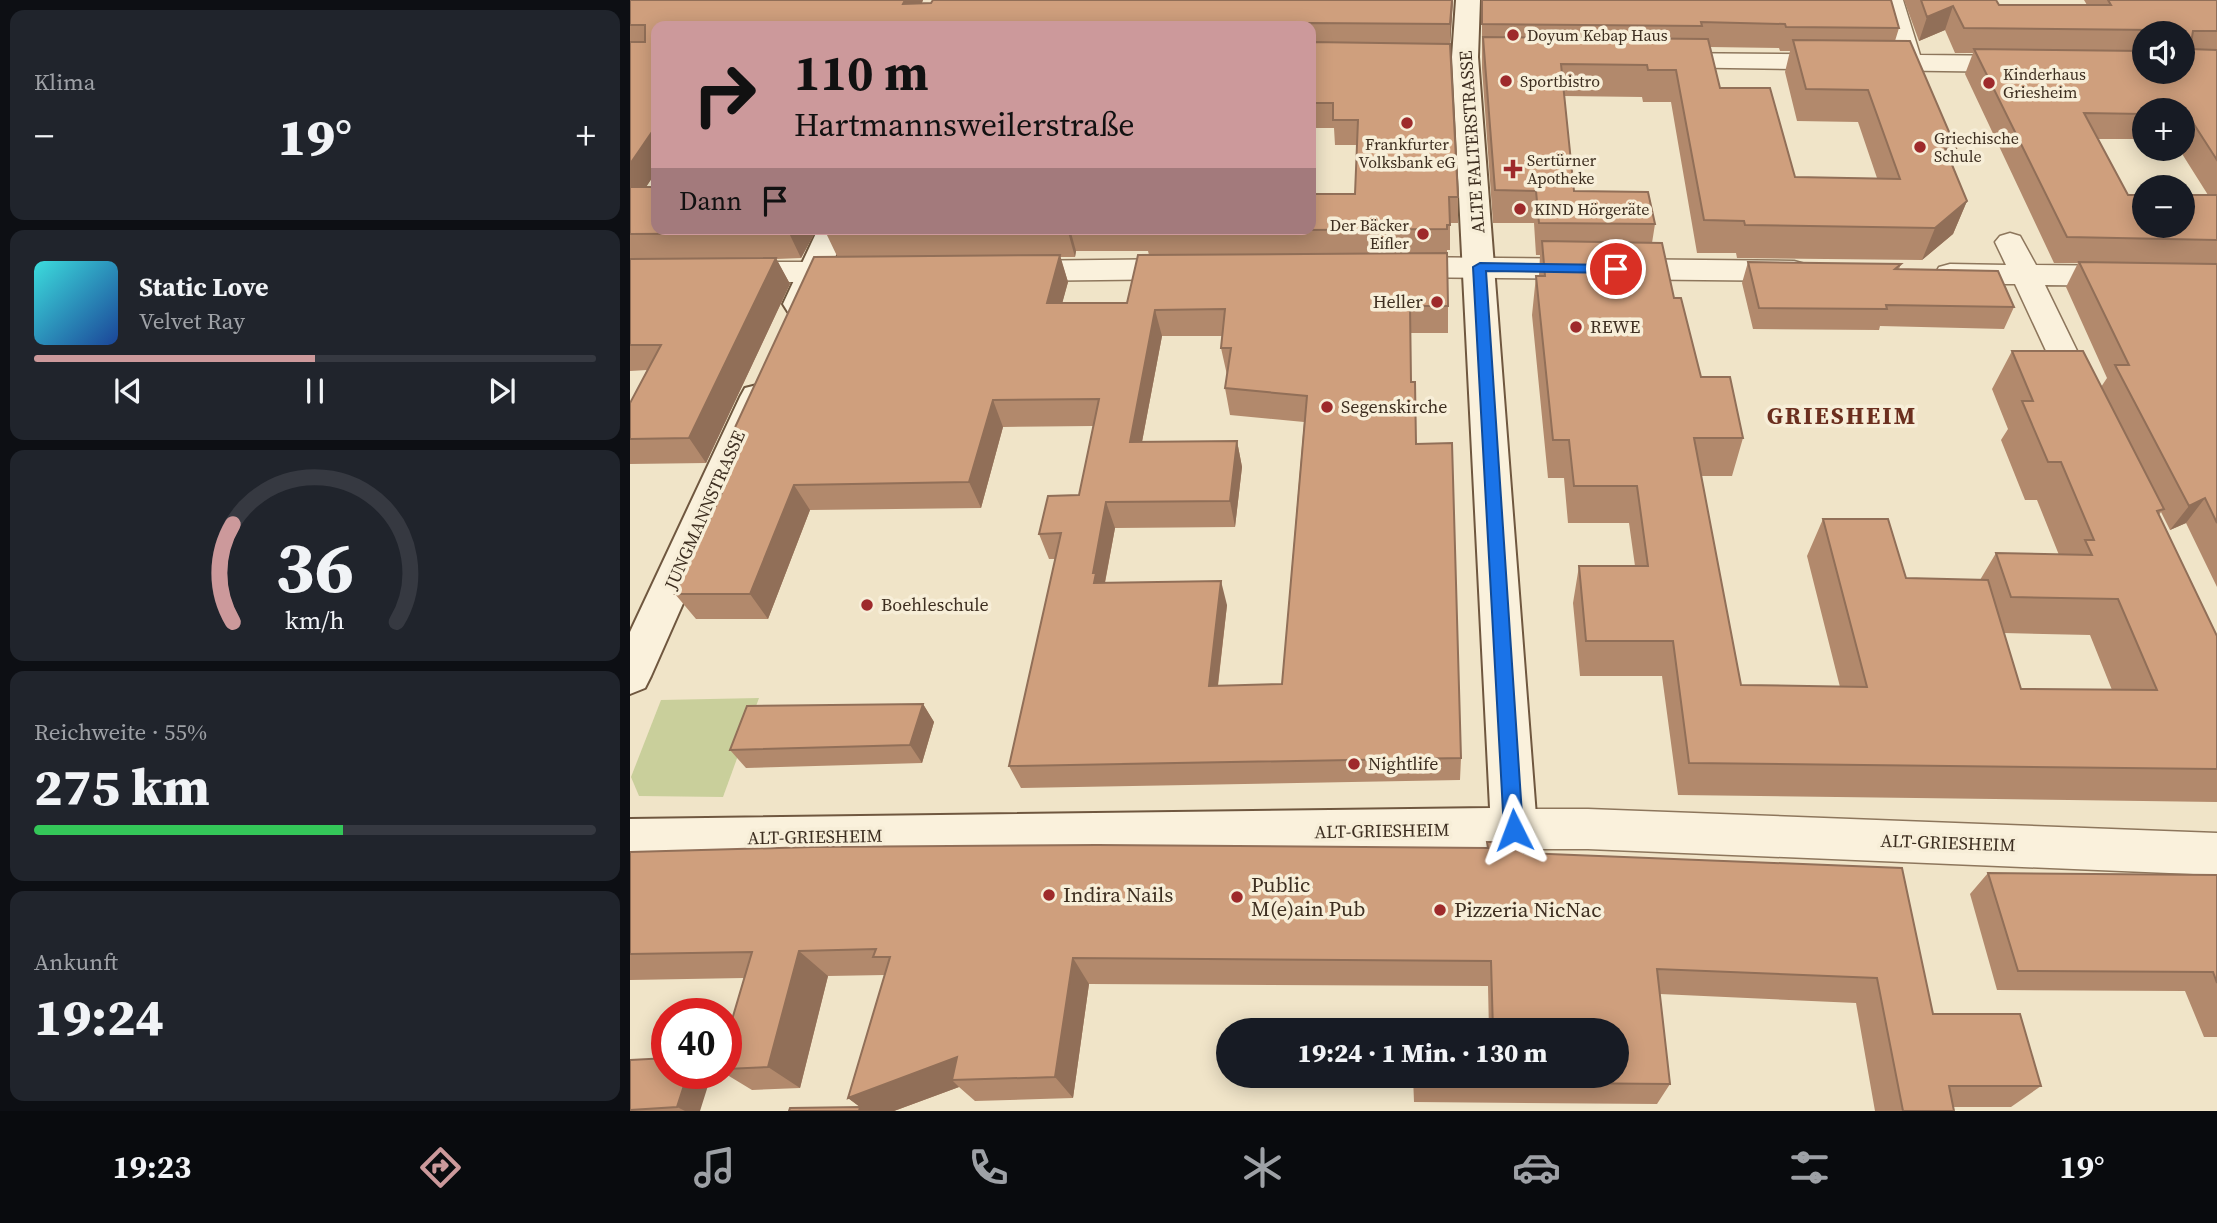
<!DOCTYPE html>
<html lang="de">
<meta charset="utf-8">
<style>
:root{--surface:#171b24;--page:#20242c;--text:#f1f3f6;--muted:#9ea1a6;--line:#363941;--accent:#cc999b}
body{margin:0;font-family:"Source Serif 4",serif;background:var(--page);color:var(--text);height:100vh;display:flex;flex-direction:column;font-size:26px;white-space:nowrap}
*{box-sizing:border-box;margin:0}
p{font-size:23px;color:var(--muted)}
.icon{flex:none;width:38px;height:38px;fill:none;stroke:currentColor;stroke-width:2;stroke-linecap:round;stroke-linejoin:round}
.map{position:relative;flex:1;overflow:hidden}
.details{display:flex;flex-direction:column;gap:10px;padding:10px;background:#0d0f14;width:630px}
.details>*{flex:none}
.hud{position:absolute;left:21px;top:21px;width:665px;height:214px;border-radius:14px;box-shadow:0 4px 18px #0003;background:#cc999b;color:#111;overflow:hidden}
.tools{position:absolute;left:1502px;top:21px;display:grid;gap:14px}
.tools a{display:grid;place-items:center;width:63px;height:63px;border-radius:50%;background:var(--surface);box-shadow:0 4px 18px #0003;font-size:35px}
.speed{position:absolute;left:21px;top:998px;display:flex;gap:14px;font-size:35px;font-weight:700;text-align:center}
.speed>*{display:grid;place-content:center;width:91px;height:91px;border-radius:50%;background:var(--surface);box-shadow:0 4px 18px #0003;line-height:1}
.speed .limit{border:10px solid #d22;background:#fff;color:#111}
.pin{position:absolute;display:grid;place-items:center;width:60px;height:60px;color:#fff;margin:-30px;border:4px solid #fff;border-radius:50%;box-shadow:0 2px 7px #0007}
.me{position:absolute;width:77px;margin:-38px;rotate:357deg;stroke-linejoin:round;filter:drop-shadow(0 0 5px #0008)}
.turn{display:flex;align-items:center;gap:24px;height:147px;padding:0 28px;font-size:32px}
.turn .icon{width:91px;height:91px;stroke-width:2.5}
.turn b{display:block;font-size:49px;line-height:60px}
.then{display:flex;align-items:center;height:66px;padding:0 28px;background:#0003;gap:14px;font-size:26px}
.big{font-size:52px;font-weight:800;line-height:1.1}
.details .widget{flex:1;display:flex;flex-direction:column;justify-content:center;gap:10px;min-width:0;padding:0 24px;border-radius:14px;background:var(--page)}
.details .dial{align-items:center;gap:0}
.dial svg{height:182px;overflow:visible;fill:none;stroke:var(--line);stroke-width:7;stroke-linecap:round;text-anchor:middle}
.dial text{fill:var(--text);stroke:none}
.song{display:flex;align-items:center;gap:21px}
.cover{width:84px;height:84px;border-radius:10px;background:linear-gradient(135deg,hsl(180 70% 55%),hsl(220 70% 35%))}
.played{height:7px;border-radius:4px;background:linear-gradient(90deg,var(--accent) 50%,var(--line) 50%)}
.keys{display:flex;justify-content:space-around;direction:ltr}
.heat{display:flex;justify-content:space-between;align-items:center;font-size:38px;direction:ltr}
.charge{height:10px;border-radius:5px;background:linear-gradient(90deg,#34c759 55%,var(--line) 0)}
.trip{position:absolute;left:586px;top:1018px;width:413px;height:70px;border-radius:35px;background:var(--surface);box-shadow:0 4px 18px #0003;font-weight:800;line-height:70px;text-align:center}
.tabs{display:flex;height:112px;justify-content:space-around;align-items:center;background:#090b0e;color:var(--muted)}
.tabs .icon{width:49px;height:49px}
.tabs .current{color:var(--accent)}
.tabs b{font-size:32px;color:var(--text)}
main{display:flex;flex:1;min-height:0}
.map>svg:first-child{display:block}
</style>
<main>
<section class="details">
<div class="widget"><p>Klima</p>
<div class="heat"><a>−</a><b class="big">19°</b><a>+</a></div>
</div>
<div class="widget">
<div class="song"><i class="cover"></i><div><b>Static Love</b><p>Velvet Ray</p></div></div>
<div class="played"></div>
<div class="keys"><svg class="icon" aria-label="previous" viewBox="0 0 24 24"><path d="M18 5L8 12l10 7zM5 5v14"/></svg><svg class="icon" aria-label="pause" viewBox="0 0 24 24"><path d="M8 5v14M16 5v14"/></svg><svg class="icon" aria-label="next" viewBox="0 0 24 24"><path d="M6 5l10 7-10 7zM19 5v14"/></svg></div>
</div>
<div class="widget dial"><svg viewBox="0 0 100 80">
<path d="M14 69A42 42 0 1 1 86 69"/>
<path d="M14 69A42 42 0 0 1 14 26" stroke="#cc999b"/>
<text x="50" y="56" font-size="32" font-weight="700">36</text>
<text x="50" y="72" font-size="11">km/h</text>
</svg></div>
<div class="widget"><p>Reichweite · 55%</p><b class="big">275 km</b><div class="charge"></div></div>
<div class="widget"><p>Ankunft</p><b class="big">19:24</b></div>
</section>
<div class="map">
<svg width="1587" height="1111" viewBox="0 0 1587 1111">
<rect width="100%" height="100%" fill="#f0e4c8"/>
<path fill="#c9cf9b" d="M129,698L93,797L9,796L1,777L31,700Z"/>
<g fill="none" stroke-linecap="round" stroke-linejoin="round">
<g stroke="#8d765c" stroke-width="3">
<path id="street" d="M1249,0H1273L1290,55L1387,56L1396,59L1400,64L1396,69L1387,72L1032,67L1023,65L1020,60L1023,55L1032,53L1265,55Z
M1380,233L1390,236L1406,265L1587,267V287L1415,285L1469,396L1465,404L1453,408L1441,404L1437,396L1385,284H1320L1309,281L1305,274L1309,267L1320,264L1376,265L1365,242L1370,236Z
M768,257L1164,261L1175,264L1179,271L1175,278L1164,281L768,277L757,274L753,267L757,260Z
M555,259L566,262L570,269L566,276L555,279L386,281L375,278L371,271L375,264L386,261Z
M0,262H216L227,265L231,272L227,279L216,282H0Z
M884,809H958L1587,833V875L958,849H884L869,843L862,829L869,815Z"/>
</g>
<g stroke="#6f573f" stroke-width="4">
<path id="secondary" d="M826,0H850L848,57L907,829L900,844L884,850L0,861V819L860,808L822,57Z
M188,229H218L180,312L169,315L158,312L153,304Z
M127,385L139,388L144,397L21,676L15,688L0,694V632L110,397L115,388Z"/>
</g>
<use href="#street" fill="#faf1dc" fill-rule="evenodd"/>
<use href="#secondary" fill="#faf1dc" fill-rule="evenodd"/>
</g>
<path fill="#b2896c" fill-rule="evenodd" d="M0,0H293L292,3L823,0L820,44L828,197V223H820V250H817L818,306V333H780L781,382L786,444L831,758L830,780L391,788L379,766L425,559H419L409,534L449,495L463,426L373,427L351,508L180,510L138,619H66L45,594L93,491L89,486L108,446L101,436L207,256L196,233L198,229H681L725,194L727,145H705L704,128H681V26H26V172L16,187L26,229H187L171,258L146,259L160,284L76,463L0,464V403L17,370L0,371ZM446,251H518L519,255L497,303H432L438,282L430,257H445ZM532,336H592L591,348L597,375L595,388L600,415L674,422L652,684L588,686L597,605L475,583L485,528L605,527L612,467L607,441L512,442Z
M852,0L1269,28L1265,41L1326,148L1321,161L1337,201L1323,234L1292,260L1107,258L1106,253H1067L1041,102H1013L1012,97L934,96L944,191L1025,224L1022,243L1044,298L1071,377L1113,438L1102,476H1071L1111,685L1210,687L1177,556L1193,519L1276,578L1350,580L1366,553L1429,555L1407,500H1395L1371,440L1378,429L1362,389L1382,351L1471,387L1477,378L1436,287L1448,263H1424L1335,74L1343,53H1325L1315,30L1289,41L1274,0H1366L1369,5H1457L1454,0H1587V587L1556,523L1540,530L1531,512L1529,515L1587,636V802L1048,795L1032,676H950L943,603L949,566H1005L999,523H938L934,478H918L902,315L906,276H909L910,255H906L904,223H863L852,68ZM1514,33H1552L1514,72ZM1080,47L1149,48L1150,51H1160L1155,72L1167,121L1228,122L1247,178L1165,177L1090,88ZM1514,110H1552V149H1549L1578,195H1498L1468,139H1514ZM1374,633L1460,635L1482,690L1391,689Z
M1118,262L1271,264L1269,269L1384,307L1374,329L1250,326L1249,330L1123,329L1112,283Z
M293,704L304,722L292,763L116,768L100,750Z
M857,842L894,853L1272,868L1303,1014L1411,1086L1381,1107H1323L1324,1111H1245L1226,1003L1030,994L1040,1084L1027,1104L784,1102L783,1076L987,1031H859L858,986L459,984L443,1098L345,1101L329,1087L264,1111H159L230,1107L218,1098L255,975L198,976L170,1088L122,1090L94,1073H96V1040L114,978L0,980V852L857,848Z
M1358,873L1587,875V1037H1574L1555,991L1367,990L1340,894Z
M0,1060L70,1111H0Z"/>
<path fill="#916f58" d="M275,0H293L282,26L273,4Z
M822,0H823L820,49V24Z
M1323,6L1315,30L1289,41L1297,17Z
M26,126V172L0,211V164Z
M1337,201L1323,234L1292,260L1305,228Z
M161,229H187L171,258L159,233Z
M438,229H440L446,251L445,257L438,232Z
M430,255L438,282L425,330L417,303Z
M146,258L160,284L76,463L59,438Z
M525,310L532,336L507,468L500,442Z
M363,400L373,427L351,508L339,482Z
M607,441L612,467L605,527L600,501Z
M164,485L180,510L138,619L120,594Z
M1575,498L1556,523L1540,530L1559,506Z
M476,502L485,528L473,592L464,583L463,573Z
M591,581L597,605L585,709L579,686Z
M293,704L304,722L292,763L280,745Z
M169,951L198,976L170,1088L138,1067Z
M443,958L459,984L443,1098L425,1077Z
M327,1057L322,1080L329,1087L264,1111H229L230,1107L218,1098Z
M58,1073H82L70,1111H55L47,1107Z"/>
<path fill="#cf9f7d" stroke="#916f58" stroke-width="2" fill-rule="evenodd" d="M0,0H275L273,4L301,3L303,0H822L820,24L679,23L676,26H26V126L0,164V42H15V25H0Z
M852,0H1261L1269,28L1156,27L1155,24L1071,22L1072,26L852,24Z
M1291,0H1366L1369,5H1481L1478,0H1587V31H1563L1560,49L1587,50V160L1558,115H1552V110H1514V114L1454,113L1498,195H1514V226H1552V195H1587V240L1437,237L1344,49L1514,51V72H1552V33H1529L1526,30L1334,28L1323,6L1297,17Z
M853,37L1078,39L1090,88H1140L1165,177L1270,179L1238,90L1176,89L1163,40L1280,41L1326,148H1315L1337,201L1305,228L1115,225L1114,221L1074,220L1046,70H1018L1017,65L931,64L944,191L1018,192L1025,224L909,223L906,191L865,190Z
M681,42L820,44L828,197H819L820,225H817V229L514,231V229H681V194H725L728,120H703V103H681Z
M0,187H26V229H161L159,233L0,234Z
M198,229H438V232L196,233Z
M912,241L1032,243L1044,298H1051L1071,377H1100L1113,438H1064L1111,685L1237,687L1193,519H1258L1276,578L1358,580L1391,689L1527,690L1488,599L1381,597L1366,553L1462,555L1455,540H1464L1431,462H1418L1392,401H1403L1382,351H1453L1534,509L1527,511L1587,636V769L1059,763L1043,641H956L949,566H1018L1007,486H944L939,440H923L906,276H915Z
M817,253L818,306H780L781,382H785L786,444L822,443L831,758L379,766L431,533L409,534L418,496L449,495L469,399L363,400L339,482L164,485L120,594H45L95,486H89L112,436H101L184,257L430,255L417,303H497L508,255ZM595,309L591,348H601L595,388L677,396L652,684L579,686L591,581L464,583L466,573H463L476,502L600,501L607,441L500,442L525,310Z
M146,258L59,438L0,439V403L31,345H0V259Z
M1118,262L1271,264L1265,269L1368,271L1384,307L1256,305L1257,309L1129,308Z
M1449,262L1587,264V523L1575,498L1559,506L1485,365H1499Z
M293,704L280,745L100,750L117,706Z
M857,842H894V853L1272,868L1303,1014H1390L1411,1086H1319L1324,1111H1273L1247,978L1027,969L1040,1084L783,1082V1076H987V1031H863L861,961L443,958L425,1077L322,1080L327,1057L218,1098L260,957H243L246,949L169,951L138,1067L96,1069V1040L122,952L0,954V852L183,847L467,845L858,848Z
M1358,873L1587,875V983L1583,972L1388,971Z
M37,1058V1073H58L47,1107L0,1110V1060Z
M230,1107L229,1111H159L160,1108Z"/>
<path fill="#1a73e8" stroke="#114b97" stroke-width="2" d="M850,263L986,265L992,269L986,273L856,271L893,830L890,836L884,838L877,836L874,830L843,267Z"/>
<g fill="#9e2a2b" stroke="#f7eed8" stroke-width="2.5">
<circle cx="883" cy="35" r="7"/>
<circle cx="876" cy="81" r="7"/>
<circle cx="1359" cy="83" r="7"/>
<circle cx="777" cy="123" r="7"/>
<circle cx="1290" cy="147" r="7"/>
<path d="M879.5 158.5h7v7h7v7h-7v7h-7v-7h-7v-7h7z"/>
<circle cx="890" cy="209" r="7"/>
<circle cx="793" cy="234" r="7"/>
<circle cx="807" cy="302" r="7"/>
<circle cx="946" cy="327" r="7"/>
<circle cx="697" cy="407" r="7"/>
<circle cx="237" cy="605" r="7"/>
<circle cx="724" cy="764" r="7"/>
<circle cx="419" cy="895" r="7"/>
<circle cx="607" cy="897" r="7"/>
<circle cx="810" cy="910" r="7"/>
</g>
<g text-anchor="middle" stroke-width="7" stroke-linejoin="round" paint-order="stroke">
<g font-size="16" fill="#3d2e20" stroke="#f7eed8" text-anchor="start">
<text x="897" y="41">Doyum Kebap Haus</text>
<text x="1373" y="80">Kinderhaus<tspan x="1373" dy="18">Griesheim</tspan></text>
<text x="890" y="87">Sportbistro</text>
<text x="1304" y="144">Griechische<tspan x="1304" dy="18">Schule</tspan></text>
<text x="777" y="150" text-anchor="middle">Frankfurter<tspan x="777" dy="18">Volksbank eG</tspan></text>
<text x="897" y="166">Sertürner<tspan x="897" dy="18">Apotheke</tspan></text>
<text x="904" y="215">KIND Hörgeräte</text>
<text x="779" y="231" text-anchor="end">Der Bäcker<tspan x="779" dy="18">Eifler</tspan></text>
</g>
<g font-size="18" fill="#3d2e20" stroke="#f7eed8">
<text transform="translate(842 142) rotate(-94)" y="6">ALTE FALTERSTRASSE</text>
<text transform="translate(75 510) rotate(-66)" y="6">JUNGMANNSTRASSE</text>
<text transform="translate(752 831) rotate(-1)" y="6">ALT-GRIESHEIM</text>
<text transform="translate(185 837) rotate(-1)" y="6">ALT-GRIESHEIM</text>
<text transform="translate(1318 843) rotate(2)" y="6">ALT-GRIESHEIM</text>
</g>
<g font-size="18" fill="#3d2e20" stroke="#f7eed8" text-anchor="start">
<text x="793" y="308" text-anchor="end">Heller</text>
<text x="960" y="333">REWE</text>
<text x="711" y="413">Segenskirche</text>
<text x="251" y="611">Boehleschule</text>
<text x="738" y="770">Nightlife</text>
</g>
<g font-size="21" fill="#3d2e20" stroke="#f7eed8" text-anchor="start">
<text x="621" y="892">Public<tspan x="621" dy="24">M(e)ain Pub</tspan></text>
<text x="433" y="902">Indira Nails</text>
<text x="824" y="917">Pizzeria NicNac</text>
</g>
<g font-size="24" font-weight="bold" letter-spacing="2" fill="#6b2e1e" stroke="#f7eed8">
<text x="1212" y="424">GRIESHEIM</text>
</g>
</g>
</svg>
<div class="tools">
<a><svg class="icon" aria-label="sound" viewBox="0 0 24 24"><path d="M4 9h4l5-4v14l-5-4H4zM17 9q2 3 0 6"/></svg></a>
<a>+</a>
<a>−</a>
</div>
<div class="speed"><div class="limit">40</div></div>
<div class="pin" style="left:986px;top:269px;background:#d93025"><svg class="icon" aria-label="arrive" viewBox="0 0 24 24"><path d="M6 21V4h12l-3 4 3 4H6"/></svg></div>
<svg class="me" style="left:884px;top:830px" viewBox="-20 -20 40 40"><path d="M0-17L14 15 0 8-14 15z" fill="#1a73e8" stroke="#fff" stroke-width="4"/></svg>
<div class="trip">19:24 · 1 Min. · 130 m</div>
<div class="hud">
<div class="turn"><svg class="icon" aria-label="right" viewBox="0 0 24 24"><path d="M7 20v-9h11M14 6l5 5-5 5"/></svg><div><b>110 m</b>Hartmannsweilerstraße</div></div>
<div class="then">Dann<svg class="icon" aria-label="arrive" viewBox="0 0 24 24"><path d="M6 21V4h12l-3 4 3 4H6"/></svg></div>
</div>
</div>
</main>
<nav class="tabs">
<b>19:23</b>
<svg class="icon current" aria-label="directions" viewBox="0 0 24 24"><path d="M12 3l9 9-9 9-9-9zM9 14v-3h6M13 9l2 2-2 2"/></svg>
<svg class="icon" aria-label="music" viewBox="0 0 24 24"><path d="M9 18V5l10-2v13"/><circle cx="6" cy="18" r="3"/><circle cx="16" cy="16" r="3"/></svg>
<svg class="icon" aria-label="phone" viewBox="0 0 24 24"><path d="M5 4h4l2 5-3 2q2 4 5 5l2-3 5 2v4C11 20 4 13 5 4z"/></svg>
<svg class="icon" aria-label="climate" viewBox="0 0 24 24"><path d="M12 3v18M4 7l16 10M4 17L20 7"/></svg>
<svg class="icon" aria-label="car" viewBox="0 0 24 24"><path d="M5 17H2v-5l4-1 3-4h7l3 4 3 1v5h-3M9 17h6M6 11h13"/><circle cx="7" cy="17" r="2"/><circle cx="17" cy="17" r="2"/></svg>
<svg class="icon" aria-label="filters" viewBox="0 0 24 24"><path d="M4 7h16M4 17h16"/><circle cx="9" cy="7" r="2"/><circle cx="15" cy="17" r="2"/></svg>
<b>19°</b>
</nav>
